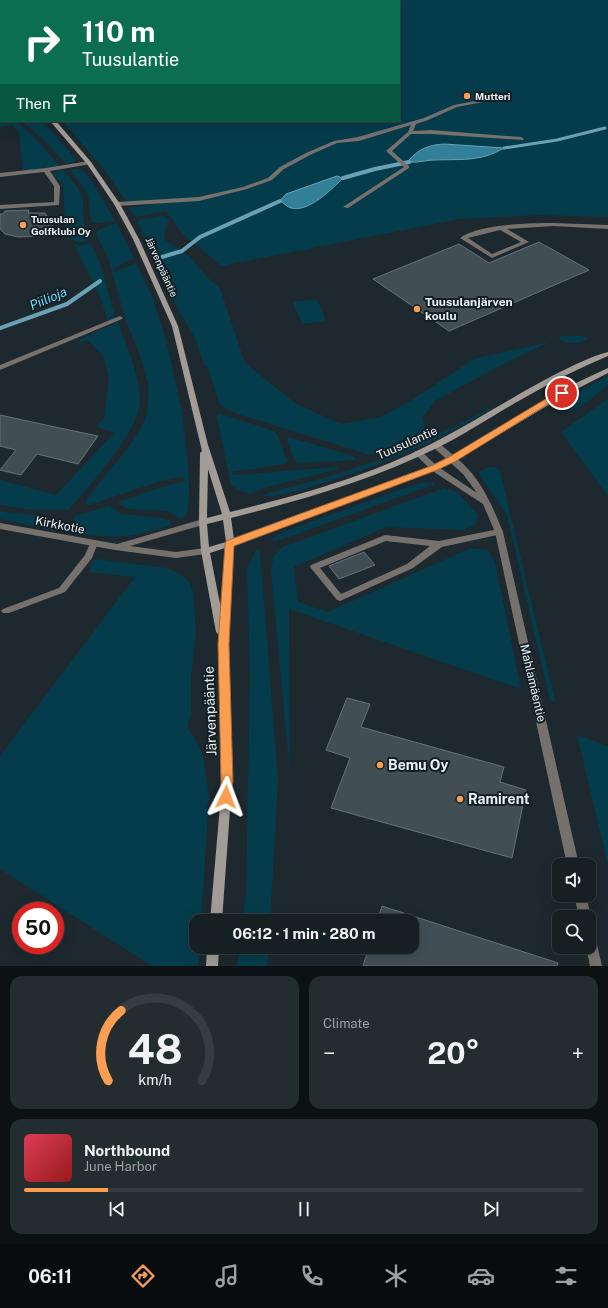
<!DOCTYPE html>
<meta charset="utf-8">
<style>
:root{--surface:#161f22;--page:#232c2f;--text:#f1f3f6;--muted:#9ea2a5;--line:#353d40;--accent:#fb9e51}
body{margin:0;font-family:"Public Sans",sans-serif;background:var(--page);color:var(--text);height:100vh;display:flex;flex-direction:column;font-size:15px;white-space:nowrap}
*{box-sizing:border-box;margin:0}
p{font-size:13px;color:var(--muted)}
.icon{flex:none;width:22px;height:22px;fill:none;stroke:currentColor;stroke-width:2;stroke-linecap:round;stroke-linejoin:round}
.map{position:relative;height:966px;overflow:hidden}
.panel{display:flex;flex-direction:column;gap:10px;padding:10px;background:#0c1113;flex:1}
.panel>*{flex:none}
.top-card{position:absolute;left:0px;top:0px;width:400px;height:122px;box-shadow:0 4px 16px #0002,0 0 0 1px var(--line);background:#0b6e4f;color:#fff;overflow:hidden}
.buttons{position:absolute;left:552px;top:858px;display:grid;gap:8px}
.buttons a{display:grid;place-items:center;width:44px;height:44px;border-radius:8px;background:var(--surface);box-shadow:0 4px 16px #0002,0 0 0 1px var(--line);font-size:20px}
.speed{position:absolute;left:12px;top:902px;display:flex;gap:8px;font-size:20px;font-weight:700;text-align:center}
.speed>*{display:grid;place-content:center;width:52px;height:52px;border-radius:50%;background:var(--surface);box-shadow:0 4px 16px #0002,0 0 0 1px var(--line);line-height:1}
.speed .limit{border:6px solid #d22;background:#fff;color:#111}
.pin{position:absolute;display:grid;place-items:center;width:34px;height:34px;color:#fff;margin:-17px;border:2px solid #fff;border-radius:50%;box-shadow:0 1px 4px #0007}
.me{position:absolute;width:44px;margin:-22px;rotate:3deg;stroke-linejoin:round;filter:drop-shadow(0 0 3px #0008)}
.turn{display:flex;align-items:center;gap:14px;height:84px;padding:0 16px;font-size:18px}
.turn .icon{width:52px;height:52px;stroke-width:2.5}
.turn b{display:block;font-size:28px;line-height:34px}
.then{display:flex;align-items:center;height:38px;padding:0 16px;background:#0003;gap:8px;font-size:15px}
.big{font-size:30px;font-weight:700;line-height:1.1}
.panel .widget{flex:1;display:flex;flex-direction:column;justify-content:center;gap:6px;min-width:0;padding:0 14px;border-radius:12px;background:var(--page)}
.panel .dial{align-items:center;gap:0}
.dial svg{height:104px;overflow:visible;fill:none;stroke:var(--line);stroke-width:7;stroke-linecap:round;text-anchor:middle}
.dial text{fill:var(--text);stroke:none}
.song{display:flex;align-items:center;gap:12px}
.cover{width:48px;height:48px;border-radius:6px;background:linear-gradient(135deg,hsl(350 70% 55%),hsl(0 70% 35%))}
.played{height:4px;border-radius:2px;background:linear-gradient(90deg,var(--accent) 15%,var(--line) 15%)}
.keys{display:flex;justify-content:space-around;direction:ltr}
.heat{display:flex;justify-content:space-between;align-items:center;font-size:22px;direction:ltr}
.panel .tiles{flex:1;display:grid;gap:10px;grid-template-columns:1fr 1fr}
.widget:last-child{grid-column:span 2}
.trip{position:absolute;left:189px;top:914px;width:230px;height:40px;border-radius:12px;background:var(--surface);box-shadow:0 4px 16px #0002,0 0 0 1px var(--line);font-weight:700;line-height:40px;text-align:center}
.menu{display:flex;height:64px;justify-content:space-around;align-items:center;background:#090c0e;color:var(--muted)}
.menu .icon{width:28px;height:28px}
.menu .current{color:var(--accent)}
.menu b{font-size:18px;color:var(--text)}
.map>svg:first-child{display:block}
</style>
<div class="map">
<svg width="608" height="966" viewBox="0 0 608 966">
<rect width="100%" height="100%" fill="#1d292e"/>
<path fill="#053c4c" d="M0,0H608V217L538,215L460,219L221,266L182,233L166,211L135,217L129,208L160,203L127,201L123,197L107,173L63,121H399V1H1V58Z
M0,104L1,121H16L36,139L60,166L23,171L19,132L12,125L0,127Z
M22,121H39L51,130L76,160L74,162L66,164L43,139Z
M76,169L83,170L93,183L115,221L99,223L91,222L89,199L85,189L70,170Z
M58,170H63C71,178 82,191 83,202C84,206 82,211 83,215C83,224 86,231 90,239C83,243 79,243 72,240L65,226L63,185L53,174Z
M158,216H165L169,219L164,234L165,240L189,256L207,277L220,288L245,363L295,403L341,424L381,417L412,400L474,359L549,342L501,365L435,401L423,417L426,434L376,455L367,454L241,415L226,409L219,403L208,368L204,365L194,336L179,311L155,262L137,220Z
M116,223L134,258L115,268L114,271L115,272L136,263L153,299L166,340L182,412L189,476V499L187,512L182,519L167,511L129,509L120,505L119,502L158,488L186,481L182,477L161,481L89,505L85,504L87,498L131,444L144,422L147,412L149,387L139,353L125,318L108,258L96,234L98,230Z
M74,244L79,246L91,244L100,263L115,317L108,321L100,296Z
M317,299L326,321L302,324L293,302Z
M118,322C126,344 144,384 139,408C133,437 89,487 68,510H33L0,505V480L56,495L114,433L96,426L104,418L109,378L103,356L88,340L80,343L79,340Z
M559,336H582L589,338C579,345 570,344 560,340Z
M608,376V385C590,397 576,420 553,406Z
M608,399V496L561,432Z
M488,409L490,410C435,442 378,467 317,485C300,490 282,497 263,496L267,493C348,474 415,449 488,409Z
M217,413L274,431L278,436L287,461L285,464L232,472L233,475L337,467L338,469L264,488L250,494L241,491L232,486L230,480L217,418Z
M289,437L353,456L357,460L298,463L294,460L287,440Z
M490,467H495L500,471L555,701H550L507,515L480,476L479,471Z
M433,482L435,484L283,539L273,541L270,539L283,532L397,491L421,483Z
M444,488L457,492L478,515L476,524L464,530L386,527L294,567L298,602L328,612L471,548L488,550L495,562L521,689L289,609L290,774L271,570L274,555L283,547Z
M109,506L122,514L163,518L170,521V526C156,530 142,534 128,536C108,538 87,535 68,533L75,516Z
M0,511L49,517L48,521L60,520L61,516L62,520L57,527L51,530L0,519Z
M258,549L260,552L278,780L270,921H243L246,895L250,673L247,569L256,550Z
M96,559L167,568L180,574L189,581L193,592L196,631L191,676V717L188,722V730L193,735L203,755L209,797L201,921H196V947H199L198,966H152L0,869V756L135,577L89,572L93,560Z
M577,735L608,746V864Z
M240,947H269L267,966H237Z"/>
<path fill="#327f98" stroke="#69a2b4" d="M444,144L504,148C480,162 461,159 434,160C426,160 418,163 409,162V160C419,149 428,145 444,144Z
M337,176L343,178C332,189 308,213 291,208C287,207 284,203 280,201L286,194Z"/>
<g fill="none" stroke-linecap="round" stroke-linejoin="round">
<path stroke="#69a2b4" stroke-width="3" d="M504,148L557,140L605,128"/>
<path stroke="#69a2b4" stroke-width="4" d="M343,178L375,169L409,162
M162,257L182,251L200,237L280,201
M0,328L67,304L100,281"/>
</g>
<path fill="#414f54" stroke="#657379" d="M29,210L28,213H45L53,226L48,236L18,237L5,234L2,231L0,228V214H3L5,211Z
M539,242L589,270L449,331L373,279L459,244L489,263Z
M0,415L55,427L98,436L78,464L37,454L21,475L0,470L16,450L0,446Z
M364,552L375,565L339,579L329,566Z
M347,698L370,704L361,727L504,767L500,782L526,790L512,858L331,808L350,758L326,750Z
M382,906L558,963L557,966H363L369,947H412V921H377Z"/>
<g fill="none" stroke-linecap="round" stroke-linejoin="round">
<path fill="#76716d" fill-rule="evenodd" d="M486,99H488V101L457,107L428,120L416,124L413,131L431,130L521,137L524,139L523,140L431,134H411L392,151L409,166V168L348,208L343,207L404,167L386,151L408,132L411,125L359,141L337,143L310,155L284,169L272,180L247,189L199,201L117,206L114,204L117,202L199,197L243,187L268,178L280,167L306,153L334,141L358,137L424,118L454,105Z
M89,161L92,163L91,164L50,171L60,186L59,205L0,209V205L54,202V186L44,172L0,177V173L46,168Z
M553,223L608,225V229L553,226L507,229L529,242L492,258L460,238C478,224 530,223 553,223ZM500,230L521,242L492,254L468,238Z
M120,316L123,318L122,319L0,370V365Z
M499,529L502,530L503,532L502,534L442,547L413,568L340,601L337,600L310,567L311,565L385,535L439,541ZM386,541L430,546L407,564L341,594L320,568Z
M94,540L97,541L98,543L92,558L65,592L9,613H3L1,611L3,609L59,588L85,555L91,541Z"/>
<path fill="#76716d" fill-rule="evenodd" d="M433,443H439C449,452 460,460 469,470C485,488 494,510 503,532L579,865H567L495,532L483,504L431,470L414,453L415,451H421L437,466L477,493L463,474L433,447L432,445Z
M203,519L206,520L207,522L206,524L130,546L176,552L205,548L208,549L209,551L208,553L205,554L176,558L115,550L0,529V523L117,544Z
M574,895H586L591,917L589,921V917H579Z
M589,930L593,932L595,936L602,966H590L586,947H589Z"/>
<path fill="#76716d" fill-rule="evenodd" d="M0,74H1V76H0Z"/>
<path fill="#a39b95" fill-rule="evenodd" d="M0,69H1V71H0Z
M50,121H56L91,162L120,204L139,239L178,326L208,445L230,512C300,495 369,476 433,443C474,422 512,397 552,376C570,367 589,357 608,352V356C579,368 551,382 524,398C495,414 467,433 437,448C372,480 302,500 231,518L234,539L431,466L449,457L559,391L608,368V373L565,395L455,461L437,470L234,546L228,644L232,782L222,921H210L222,782L219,635L216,632L201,551L199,522L200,453L202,451L172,326L133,239L114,204L87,164ZM208,469L222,514L207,518ZM223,520L226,542L209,547L207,524ZM225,548L221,609L210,553Z
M207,947H219L218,966H206Z"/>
</g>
<path fill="#fb9e51" stroke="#a36735" d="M559,391H565L566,393L456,461L437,470L234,546L229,644L233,782L230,801L226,802L222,801L220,797L221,782L218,644L225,544L226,541L431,466L449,457Z"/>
<g fill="#fb9e51" stroke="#131f24" stroke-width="1.5">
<circle cx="467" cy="96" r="4"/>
<circle cx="23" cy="225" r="4"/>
<circle cx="417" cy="309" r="4"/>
<circle cx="380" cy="765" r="4"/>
<circle cx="460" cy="799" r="4"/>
</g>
<g text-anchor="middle" stroke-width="4" stroke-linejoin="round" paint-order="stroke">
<g font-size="10" font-weight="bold" fill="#eaf2f5" stroke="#131f24" text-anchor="start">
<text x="475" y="100">Mutteri</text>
<text x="31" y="223">Tuusulan<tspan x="31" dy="12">Golfklubi Oy</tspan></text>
</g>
<g font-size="10" fill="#eaf2f5" stroke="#131f24">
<text transform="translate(162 267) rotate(66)" y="4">Järvenpääntie</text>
</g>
<g font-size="12" font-weight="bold" fill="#eaf2f5" stroke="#131f24" text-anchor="start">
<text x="425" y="306">Tuusulanjärven<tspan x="425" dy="14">koulu</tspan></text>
</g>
<g font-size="12" fill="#eaf2f5" stroke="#131f24">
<text transform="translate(407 443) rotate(-24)" y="4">Tuusulantie</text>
<text transform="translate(60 525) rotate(11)" y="4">Kirkkotie</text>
<text transform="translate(533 683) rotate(77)" y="4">Mahlamäentie</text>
</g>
<g font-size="13" font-style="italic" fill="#74dcfe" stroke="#131f24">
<text transform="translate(48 298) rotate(-23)" y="5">Piilioja</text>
</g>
<g font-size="14" fill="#eaf2f5" stroke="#131f24">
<text transform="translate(210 711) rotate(-92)" y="5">Järvenpääntie</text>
</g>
<g font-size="14" font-weight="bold" fill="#eaf2f5" stroke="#131f24" text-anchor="start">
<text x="388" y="770">Bemu Oy</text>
<text x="468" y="804">Ramirent</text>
</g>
</g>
</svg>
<div class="buttons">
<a><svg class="icon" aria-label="sound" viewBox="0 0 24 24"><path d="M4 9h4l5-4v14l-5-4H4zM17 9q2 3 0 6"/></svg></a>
<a><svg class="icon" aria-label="search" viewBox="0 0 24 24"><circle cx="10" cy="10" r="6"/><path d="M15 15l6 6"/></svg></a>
</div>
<div class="speed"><div class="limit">50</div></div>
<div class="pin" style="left:562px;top:393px;background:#d93025"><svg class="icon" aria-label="arrive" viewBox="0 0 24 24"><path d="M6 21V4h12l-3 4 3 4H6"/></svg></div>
<svg class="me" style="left:226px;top:797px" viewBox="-20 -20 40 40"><path d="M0-17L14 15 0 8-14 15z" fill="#fb9e51" stroke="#fff" stroke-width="4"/></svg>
<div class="trip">06:12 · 1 min · 280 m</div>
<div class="top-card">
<div class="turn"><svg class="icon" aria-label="right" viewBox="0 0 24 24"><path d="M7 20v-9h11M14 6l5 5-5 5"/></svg><div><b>110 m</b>Tuusulantie</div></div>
<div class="then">Then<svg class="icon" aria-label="arrive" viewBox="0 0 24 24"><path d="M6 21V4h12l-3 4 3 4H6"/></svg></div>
</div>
</div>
<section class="panel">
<div class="tiles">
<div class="widget dial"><svg viewBox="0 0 100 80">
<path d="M14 69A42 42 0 1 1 86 69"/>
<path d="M14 69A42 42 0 0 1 24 15" stroke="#fb9e51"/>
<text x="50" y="56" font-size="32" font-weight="700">48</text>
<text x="50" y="72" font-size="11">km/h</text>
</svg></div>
<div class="widget"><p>Climate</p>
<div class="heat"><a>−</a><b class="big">20°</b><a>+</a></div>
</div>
<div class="widget">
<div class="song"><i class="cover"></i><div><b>Northbound</b><p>June Harbor</p></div></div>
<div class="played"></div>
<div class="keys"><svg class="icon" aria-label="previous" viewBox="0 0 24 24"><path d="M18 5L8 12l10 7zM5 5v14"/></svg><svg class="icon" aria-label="pause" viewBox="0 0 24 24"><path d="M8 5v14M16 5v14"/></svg><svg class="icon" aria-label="next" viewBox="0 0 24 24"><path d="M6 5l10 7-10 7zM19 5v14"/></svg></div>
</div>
</div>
</section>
<nav class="menu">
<b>06:11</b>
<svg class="icon current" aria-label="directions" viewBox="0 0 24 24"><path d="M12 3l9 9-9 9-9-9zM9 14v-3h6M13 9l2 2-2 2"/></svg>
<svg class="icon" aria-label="music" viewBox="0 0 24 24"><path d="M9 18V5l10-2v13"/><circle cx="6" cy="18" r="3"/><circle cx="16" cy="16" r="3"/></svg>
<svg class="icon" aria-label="phone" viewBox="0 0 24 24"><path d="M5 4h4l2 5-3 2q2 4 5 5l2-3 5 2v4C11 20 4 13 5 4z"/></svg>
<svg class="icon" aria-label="climate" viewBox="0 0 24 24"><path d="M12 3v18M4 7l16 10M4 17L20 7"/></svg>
<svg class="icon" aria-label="car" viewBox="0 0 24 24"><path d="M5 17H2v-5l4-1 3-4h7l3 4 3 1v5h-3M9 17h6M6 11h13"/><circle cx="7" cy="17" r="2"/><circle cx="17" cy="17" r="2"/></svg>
<svg class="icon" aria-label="filters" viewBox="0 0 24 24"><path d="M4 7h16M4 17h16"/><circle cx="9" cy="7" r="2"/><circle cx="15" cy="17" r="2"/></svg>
</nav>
